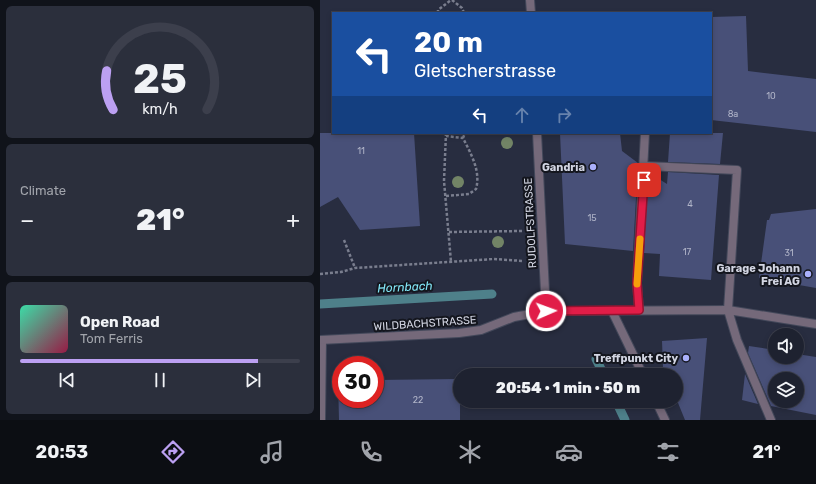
<!DOCTYPE html>
<meta charset="utf-8">
<style>
:root{--surface:#1e2230;--page:#2b2f3c;--text:#f1f3f6;--muted:#a1a4ab;--line:#3c3f4c;--accent:#bca0f2}
body{margin:0;font-family:Rubik,sans-serif;background:var(--page);color:var(--text);height:100vh;display:flex;flex-direction:column;font-size:15px;white-space:nowrap}
*{box-sizing:border-box;margin:0}
p{font-size:13px;color:var(--muted)}
.icon{flex:none;width:22px;height:22px;fill:none;stroke:currentColor;stroke-width:2;stroke-linecap:round;stroke-linejoin:round}
.map{position:relative;flex:1;overflow:hidden}
.panel{display:flex;flex-direction:column;gap:6px;padding:6px;background:#10131a;width:320px}
.panel>*{flex:none}
.top-card{position:absolute;left:12px;top:12px;width:380px;height:122px;border-radius:0px;box-shadow:0 2px 6px #0003,0 0 0 1px var(--line);background:#1a4fa0;color:#fff;overflow:hidden}
.buttons{position:absolute;left:448px;top:328px;display:grid;gap:8px}
.buttons a{display:grid;place-items:center;width:36px;height:36px;border-radius:50%;background:var(--surface);box-shadow:0 2px 6px #0003,0 0 0 1px var(--line);font-size:20px}
.speed{position:absolute;left:12px;top:356px;display:flex;gap:8px;font-size:20px;font-weight:700;text-align:center}
.speed>*{display:grid;place-content:center;width:52px;height:52px;border-radius:50%;background:var(--surface);box-shadow:0 2px 6px #0003,0 0 0 1px var(--line);line-height:1}
.speed .limit{border:6px solid #d22;background:#fff;color:#111}
.pin{position:absolute;display:grid;place-items:center;width:34px;height:34px;color:#fff;margin:-17px;border-radius:8px;box-shadow:0 2px 6px #0006}
.me{position:absolute;width:44px;margin:-22px;rotate:88deg;stroke-linejoin:round;filter:drop-shadow(0 0 3px #0008)}
.turn{display:flex;align-items:center;gap:14px;height:84px;padding:0 16px;font-size:18px}
.turn .icon{width:52px;height:52px;stroke-width:2.5}
.turn b{display:block;font-size:28px;line-height:34px}
.lanes{display:flex;align-items:center;height:38px;padding:0 16px;background:#0003;justify-content:center;gap:20px;direction:ltr}
.lanes .off{opacity:.35}
.big{font-size:30px;font-weight:800;line-height:1.1}
.panel .widget{flex:1;display:flex;flex-direction:column;justify-content:center;gap:6px;min-width:0;padding:0 14px;border-radius:6px;background:var(--page)}
.panel .dial{align-items:center;gap:0}
.dial svg{height:104px;overflow:visible;fill:none;stroke:var(--line);stroke-width:7;stroke-linecap:round;text-anchor:middle}
.dial text{fill:var(--text);stroke:none}
.song{display:flex;align-items:center;gap:12px}
.cover{width:48px;height:48px;border-radius:6px;background:linear-gradient(135deg,hsl(160 70% 55%),hsl(340 70% 35%))}
.played{height:4px;border-radius:2px;background:linear-gradient(90deg,var(--accent) 85%,var(--line) 85%)}
.keys{display:flex;justify-content:space-around;direction:ltr}
.heat{display:flex;justify-content:space-between;align-items:center;font-size:22px;direction:ltr}
.trip{position:absolute;left:133px;top:368px;width:230px;height:40px;border-radius:20px;background:var(--surface);box-shadow:0 2px 6px #0003,0 0 0 1px var(--line);font-weight:800;line-height:40px;text-align:center}
.dock{display:flex;height:64px;justify-content:space-around;align-items:center;background:#0c0e13;color:var(--muted)}
.dock .icon{width:28px;height:28px}
.dock .current{color:var(--accent)}
.dock b{font-size:18px;color:var(--text)}
main{display:flex;flex:1;min-height:0}
.map>svg:first-child{display:block}
</style>
<main>
<section class="panel">
<div class="widget dial"><svg viewBox="0 0 100 80">
<path d="M14 69A42 42 0 1 1 86 69"/>
<path d="M14 69A42 42 0 0 1 9 39" stroke="#bca0f2"/>
<text x="50" y="56" font-size="32" font-weight="700">25</text>
<text x="50" y="72" font-size="11">km/h</text>
</svg></div>
<div class="widget"><p>Climate</p>
<div class="heat"><a>−</a><b class="big">21°</b><a>+</a></div>
</div>
<div class="widget">
<div class="song"><i class="cover"></i><div><b>Open Road</b><p>Tom Ferris</p></div></div>
<div class="played"></div>
<div class="keys"><svg class="icon" aria-label="previous" viewBox="0 0 24 24"><path d="M18 5L8 12l10 7zM5 5v14"/></svg><svg class="icon" aria-label="pause" viewBox="0 0 24 24"><path d="M8 5v14M16 5v14"/></svg><svg class="icon" aria-label="next" viewBox="0 0 24 24"><path d="M6 5l10 7-10 7zM19 5v14"/></svg></div>
</div>
</section>
<div class="map">
<svg width="496" height="420" viewBox="0 0 496 420">
<rect width="100%" height="100%" fill="#282d40"/>
<g fill="none" stroke-linecap="round" stroke-linejoin="round">
<path stroke="#4e808a" stroke-width="9" d="M0,304L172,294
M276,359L284,375
M296,401L305,420"/>
</g>
<path fill="#485078" fill-rule="evenodd" d="M426,16L428,71L496,79V132L391,120V17Z
M0,133H94L100,226L40,230L18,197L0,207Z
M240,133H300L302,151L318,163L313,251L245,244Z
M350,133H403L400,164L348,162Z
M328,172L347,184L348,172L399,175L391,280L339,276L340,254L324,253Z
M496,209V288L439,278L447,220H449L451,214Z
M387,338L380,420H365L356,398V375H346L343,368L342,341Z
M429,346L455,350V357H477V354L496,357V415L451,406L428,353ZM455,379H477V401H455Z
M425,374L438,404L422,400Z
M140,379V420H19L18,380H21V399H55V380Z"/>
<g fill="none" stroke-linecap="round" stroke-linejoin="round">
<g stroke="#43485a" stroke-width="10">
<path id="service" d="M325,166L417,170L408,310
M1,420L2,340"/>
</g>
<g stroke="#43485a" stroke-width="10">
<path id="minor" d="M210,0L211,13
M217,133L226,311
M319,310L317,283L325,133
M408,310L417,340L451,420
M292,311L323,375
M0,340L139,333L161,330L194,317L210,314L243,311L408,310L496,324
M336,401L345,420"/>
</g>
<path stroke="#7a7e8e" stroke-width="2.5" stroke-dasharray="3 2" stroke-linecap="butt" d="M132,0L142,8L144,13
M118,13V10L131,0
M126,133L124,181L131,262
M143,138L145,133
M126,196L149,194L156,189C161,171 151,154 143,138L126,136
M129,232L202,231
M24,240L35,268
M0,274L21,272L35,268L174,259L203,261"/>
<use href="#service" stroke="#75697a" stroke-width="8"/>
<use href="#minor" stroke="#75697a" stroke-width="8"/>
</g>
<g fill="#728466">
<circle cx="187" cy="143" r="6"/>
<circle cx="138" cy="182" r="6"/>
<circle cx="178" cy="242" r="6"/>
</g>
<g fill="none" stroke-linecap="round" stroke-linejoin="round">
<g stroke="#92132f" stroke-width="10">
<path id="route" d="M226,311L319,310L317,283L324,180"/>
</g>
<use href="#route" stroke="#e11d48" stroke-width="7"/>
<path stroke="#f59e0b" stroke-width="7" d="M317,284L320,239"/>
</g>
<g fill="#aab0fb" stroke="#14161e" stroke-width="1.5">
<circle cx="273" cy="167" r="4"/>
<circle cx="488" cy="274" r="4"/>
<circle cx="366" cy="358" r="4"/>
</g>
<g text-anchor="middle" stroke-width="4" stroke-linejoin="round" paint-order="stroke">
<g font-size="9" fill="#b0b4c8">
<text x="451" y="99">10</text>
<text x="413" y="117">8a</text>
<text x="41" y="154">11</text>
<text x="370" y="207">4</text>
<text x="272" y="221">15</text>
<text x="367" y="255">17</text>
<text x="469" y="256">31</text>
<text x="98" y="403">22</text>
</g>
<g font-size="11" font-weight="bold" fill="#d2d5e2" stroke="#14161e" text-anchor="end">
<text x="265" y="171">Gandria</text>
<text x="480" y="272">Garage Johann<tspan x="480" dy="13">Frei AG</tspan></text>
<text x="358" y="362">Treffpunkt City</text>
</g>
<g font-size="11" fill="#d2d5e2" stroke="#14161e">
<text transform="translate(210 223) rotate(-93)" y="4">RUDOLFSTRASSE</text>
<text transform="translate(105 323) rotate(-4)" y="4">WILDBACHSTRASSE</text>
</g>
<g font-size="12" font-style="italic" fill="#83e8f8" stroke="#14161e">
<text transform="translate(85 287) rotate(-3)" y="4">Hornbach</text>
</g>
</g>
</svg>
<div class="buttons">
<a><svg class="icon" aria-label="sound" viewBox="0 0 24 24"><path d="M4 9h4l5-4v14l-5-4H4zM17 9q2 3 0 6"/></svg></a>
<a><svg class="icon" aria-label="layers" viewBox="0 0 24 24"><path d="M12 4l9 5-9 5-9-5zM3 14l9 5 9-5"/></svg></a>
</div>
<div class="speed"><div class="limit">30</div></div>
<div class="pin" style="left:324px;top:180px;background:#d93025"><svg class="icon" aria-label="arrive" viewBox="0 0 24 24"><path d="M6 21V4h12l-3 4 3 4H6"/></svg></div>
<svg class="me" style="left:226px;top:311px" viewBox="-20 -20 40 40"><circle r="17" fill="#e11d48" stroke="#fff" stroke-width="3"/><path d="M0-11L8 9 0 5-8 9z" fill="#fff"/></svg>
<div class="trip">20:54 · 1 min · 50 m</div>
<div class="top-card">
<div class="turn"><svg class="icon" aria-label="left" viewBox="0 0 24 24"><path d="M17 20v-9H6M10 6l-5 5 5 5"/></svg><div><b>20 m</b>Gletscherstrasse</div></div>
<div class="lanes"><svg class="icon" aria-label="left" viewBox="0 0 24 24"><path d="M17 20v-9H6M10 6l-5 5 5 5"/></svg><svg class="icon off" aria-label="ahead" viewBox="0 0 24 24"><path d="M12 20V5M6 11l6-6 6 6"/></svg><svg class="icon off" aria-label="right" viewBox="0 0 24 24"><path d="M7 20v-9h11M14 6l5 5-5 5"/></svg></div>
</div>
</div>
</main>
<nav class="dock">
<b>20:53</b>
<svg class="icon current" aria-label="directions" viewBox="0 0 24 24"><path d="M12 3l9 9-9 9-9-9zM9 14v-3h6M13 9l2 2-2 2"/></svg>
<svg class="icon" aria-label="music" viewBox="0 0 24 24"><path d="M9 18V5l10-2v13"/><circle cx="6" cy="18" r="3"/><circle cx="16" cy="16" r="3"/></svg>
<svg class="icon" aria-label="phone" viewBox="0 0 24 24"><path d="M5 4h4l2 5-3 2q2 4 5 5l2-3 5 2v4C11 20 4 13 5 4z"/></svg>
<svg class="icon" aria-label="climate" viewBox="0 0 24 24"><path d="M12 3v18M4 7l16 10M4 17L20 7"/></svg>
<svg class="icon" aria-label="car" viewBox="0 0 24 24"><path d="M5 17H2v-5l4-1 3-4h7l3 4 3 1v5h-3M9 17h6M6 11h13"/><circle cx="7" cy="17" r="2"/><circle cx="17" cy="17" r="2"/></svg>
<svg class="icon" aria-label="filters" viewBox="0 0 24 24"><path d="M4 7h16M4 17h16"/><circle cx="9" cy="7" r="2"/><circle cx="15" cy="17" r="2"/></svg>
<b>21°</b>
</nav>
